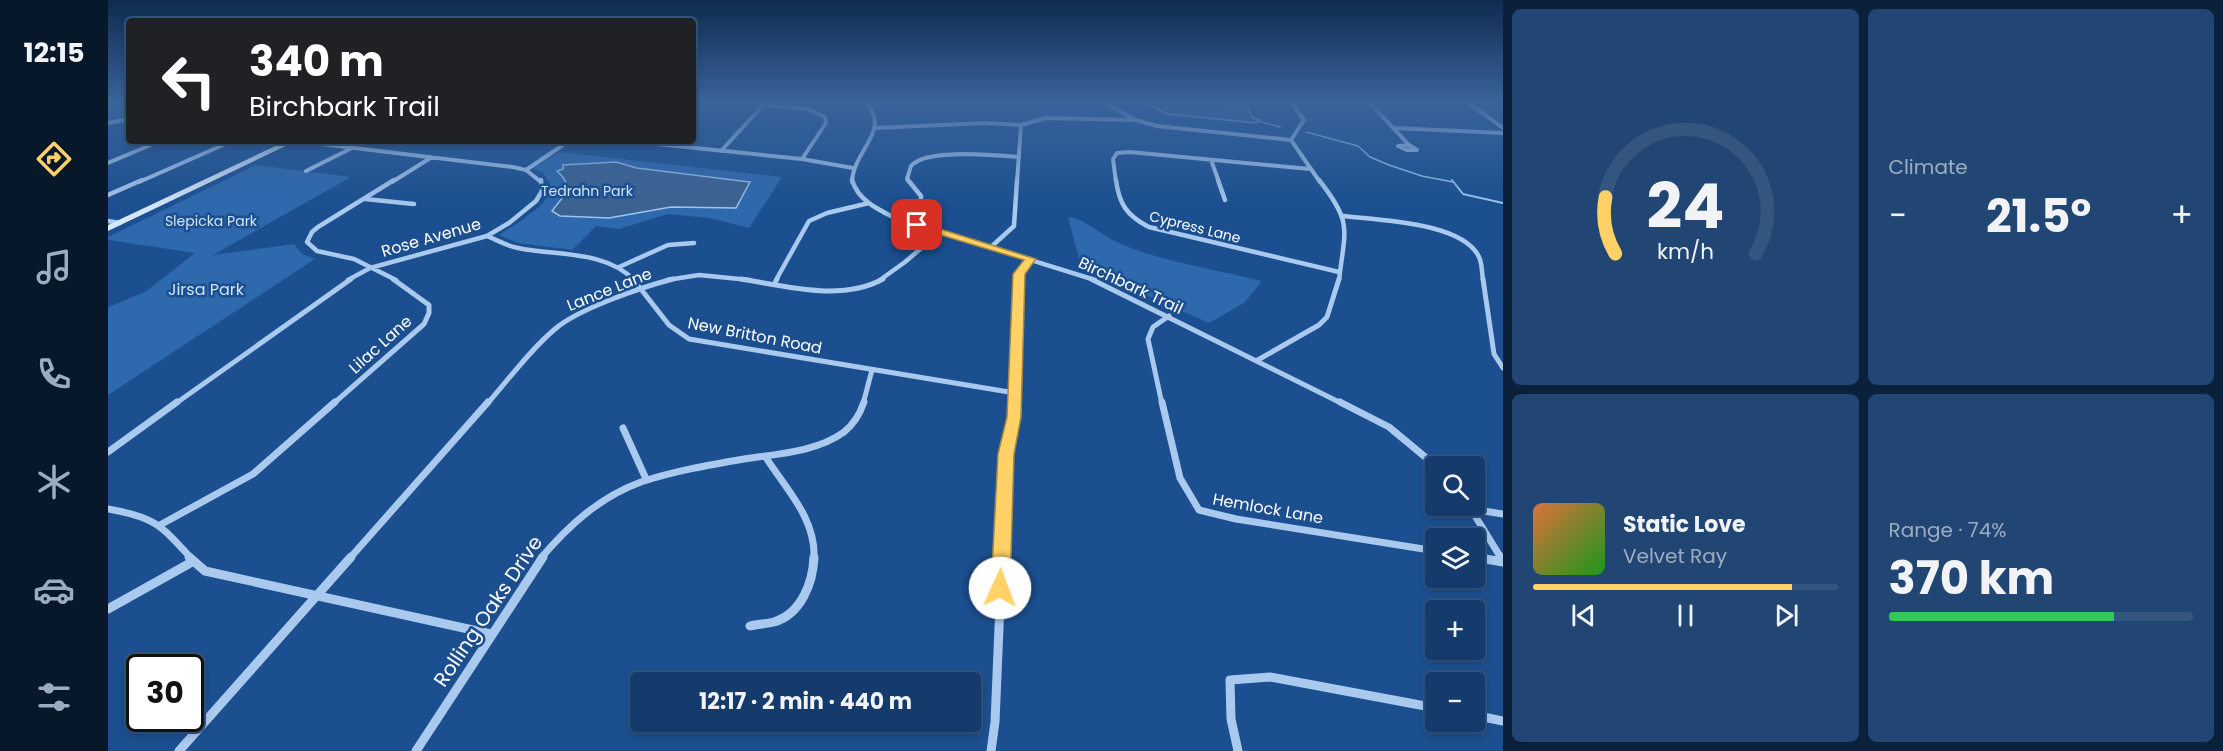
<!DOCTYPE html>
<meta charset="utf-8">
<style>
:root{--surface:#143b6b;--page:#214673;--text:#f1f3f6;--muted:#9dadc1;--line:#33557e;--accent:#ffd166}
body{margin:0;font-family:Poppins,sans-serif;background:var(--page);color:var(--text);height:100vh;display:flex;flex-direction:column;font-size:22px;white-space:nowrap}
*{box-sizing:border-box;margin:0}
p{font-size:20px;color:var(--muted)}
.icon{flex:none;width:33px;height:33px;fill:none;stroke:currentColor;stroke-width:2;stroke-linecap:round;stroke-linejoin:round}
.map{position:relative;flex:1;overflow:hidden}
.panel{display:flex;flex-direction:column;gap:9px;padding:9px;background:#0b203b;width:720px}
.panel>*{flex:none}
.banner{position:absolute;left:18px;top:18px;width:570px;height:126px;border-radius:6px;box-shadow:0 3px 9px #0003,0 0 0 2px var(--line);background:#202124;color:#fff;overflow:hidden}
.buttons{position:absolute;left:1317px;top:456px;display:grid;gap:12px}
.buttons a{display:grid;place-items:center;width:60px;height:60px;border-radius:6px;background:var(--surface);box-shadow:0 3px 9px #0003,0 0 0 2px var(--line);font-size:30px}
.speed{position:absolute;left:18px;top:654px;display:flex;gap:12px;font-size:30px;font-weight:700;text-align:center}
.speed>*{display:grid;place-content:center;width:78px;height:78px;border-radius:50%;background:var(--surface);box-shadow:0 3px 9px #0003,0 0 0 2px var(--line);line-height:1}
.speed .limit{border:3px solid #111;border-radius:9px;background:#fff;color:#111}
.pin{position:absolute;display:grid;place-items:center;width:51px;height:51px;color:#fff;margin:-26px;border-radius:12px;box-shadow:0 3px 9px #0006}
.me{position:absolute;width:66px;margin:-33px;rotate:2deg;stroke-linejoin:round;filter:drop-shadow(0 0 4px #0008)}
.turn{display:flex;align-items:center;gap:21px;height:126px;padding:0 24px;font-size:27px}
.turn .icon{width:78px;height:78px;stroke-width:2.5}
.turn b{display:block;font-size:42px;line-height:51px}
.big{font-size:45px;font-weight:700;line-height:1.1}
.panel .widget{flex:1;display:flex;flex-direction:column;justify-content:center;gap:9px;min-width:0;padding:0 21px;border-radius:9px;background:var(--page)}
.panel .dial{align-items:center;gap:0}
.dial svg{height:156px;overflow:visible;fill:none;stroke:var(--line);stroke-width:7;stroke-linecap:round;text-anchor:middle}
.dial text{fill:var(--text);stroke:none}
.song{display:flex;align-items:center;gap:18px}
.cover{width:72px;height:72px;border-radius:9px;background:linear-gradient(135deg,hsl(20 70% 55%),hsl(120 70% 35%))}
.played{height:6px;border-radius:3px;background:linear-gradient(90deg,var(--accent) 85%,var(--line) 85%)}
.keys{display:flex;justify-content:space-around;direction:ltr}
.heat{display:flex;justify-content:space-between;align-items:center;font-size:33px;direction:ltr}
.charge{height:9px;border-radius:4px;background:linear-gradient(90deg,#34c759 74%,var(--line) 0)}
.panel .tiles{flex:1;display:grid;gap:9px;grid-template-columns:repeat(2,1fr)}
.trip{position:absolute;left:522px;top:672px;width:351px;height:60px;border-radius:6px;background:var(--surface);box-shadow:0 3px 9px #0003,0 0 0 2px var(--line);font-weight:700;line-height:60px;text-align:center}
main{display:flex;flex:1;min-height:0}
.dock{display:flex;flex-direction:column;width:108px;justify-content:space-around;align-items:center;background:#08182b;color:var(--muted)}
.dock .icon{width:42px;height:42px}
.dock .current{color:var(--accent)}
.dock b{font-size:27px;color:var(--text)}
.map>svg:first-child{display:block}
</style>
<main>
<nav class="dock">
<b>12:15</b>
<svg class="icon current" aria-label="directions" viewBox="0 0 24 24"><path d="M12 3l9 9-9 9-9-9zM9 14v-3h6M13 9l2 2-2 2"/></svg>
<svg class="icon" aria-label="music" viewBox="0 0 24 24"><path d="M9 18V5l10-2v13"/><circle cx="6" cy="18" r="3"/><circle cx="16" cy="16" r="3"/></svg>
<svg class="icon" aria-label="phone" viewBox="0 0 24 24"><path d="M5 4h4l2 5-3 2q2 4 5 5l2-3 5 2v4C11 20 4 13 5 4z"/></svg>
<svg class="icon" aria-label="climate" viewBox="0 0 24 24"><path d="M12 3v18M4 7l16 10M4 17L20 7"/></svg>
<svg class="icon" aria-label="car" viewBox="0 0 24 24"><path d="M5 17H2v-5l4-1 3-4h7l3 4 3 1v5h-3M9 17h6M6 11h13"/><circle cx="7" cy="17" r="2"/><circle cx="17" cy="17" r="2"/></svg>
<svg class="icon" aria-label="filters" viewBox="0 0 24 24"><path d="M4 7h16M4 17h16"/><circle cx="9" cy="7" r="2"/><circle cx="15" cy="17" r="2"/></svg>
</nav>
<div class="map">
<svg width="1395" height="751" viewBox="0 0 1395 751">
<rect width="100%" height="100%" fill="#1b4f8f"/>
<path fill="#2e69ad" d="M451,152L674,177L641,228L602,218L560,214L511,229L488,226L464,250L410,243L391,235L410,223L431,207L439,198L442,184L435,173L425,168Z
M148,165L243,177L105,255L186,244L194,254L207,259L0,395V307L37,292L87,253L0,240V237Z
M960,217C979,219 992,235 1009,242C1049,261 1110,270 1154,281L1136,303L1101,323L973,266Z"/>
<path fill="#3c6290" stroke="#9cc4f0" stroke-width="1.5" d="M1037,102L1128,104L1141,108L1144,117L1151,120L1148,123L1058,114Z
M508,162L529,168L642,182L628,208L563,207L501,218L452,216L444,211C455,196 468,188 449,171L455,169V165Z"/>
<g fill="none" stroke-linecap="round" stroke-linejoin="round">
<path stroke="#9cc4f0" stroke-width="1.5" d="M1150,121L1172,127
M1198,132L1250,146L1262,157L1281,165L1314,176L1345,182"/>
<path stroke="#9cc4f0" stroke-width="2" d="M1344,180L1355,194L1395,203"/>
<path stroke="#a9c9ee" stroke-width="4" d="M995,102L1028,120L1049,126L1183,140
M1183,102L1196,120L1183,140L1212,182
M1261,102L1301,145
M1359,102L1395,128
M0,104L7,102
M654,105L700,109L717,117L718,123L694,159
M0,123L21,119
M766,128L876,123L913,125
M1287,128L1395,133
M188,141L405,167L418,170L433,182
M519,141L694,159L745,168
M1301,145L1309,150H1299L1290,146Z
M613,151L657,103
M1103,160L1111,182
M0,163L52,141
M418,170L461,141
M198,171L244,148
M31,182L124,141
M284,182L324,157
M744,182C745,150 785,130 757,102
M801,182L799,179L803,166C818,148 888,155 911,157
M909,182L913,125L938,118L1028,120
M1008,182L1005,159L1009,153L1022,152L1202,169"/>
<path stroke="#a9c9ee" stroke-width="4.5" d="M286,180L210,227L204,232L199,242L209,251L246,259L288,280
M744,180C750,200 769,209 787,218L987,280
M1008,180C1011,204 1019,216 1041,227L1231,272
M1110,180L1117,200
M1211,180C1245,223 1237,229 1231,280
M0,195L34,180
M257,199L306,204
M1235,216C1269,220 1355,222 1371,257C1374,263 1374,273 1375,280
M792,219L813,204V196L800,180
M0,221L12,223
M379,236C389,240 399,246 410,248C448,256 497,250 526,280
M883,247L906,226L909,180
M511,267L560,245L586,243
M240,280L262,268L379,236L401,223L428,201L434,191L433,180
M559,280L591,275L642,280
M668,280L701,221L719,213L761,203
M772,280L797,262L832,232
M911,280V274L922,259"/>
<path stroke="#a9c9ee" stroke-width="5" d="M525,279L561,325L581,339L907,393
M633,279C677,286 733,302 775,279
M983,279L1235,404
M1375,279L1386,354L1395,368
M667,283L669,279
M1148,361L1211,325L1219,317L1231,279
M67,404L243,279
M225,404L316,324L321,313V305L285,279
M379,404C401,379 422,350 447,329C470,309 534,287 565,279
M755,404L764,370
M906,404L911,279
M1054,404L1040,339L1045,327L1061,316"/>
<path stroke="#a9c9ee" stroke-width="7" d="M1054,402L1072,478L1091,510L1128,519L1328,551
M1232,402L1281,427L1328,466
M515,428L538,479
M0,452L69,402
M657,456C677,488 708,518 706,558
M1361,506L1393,558
M0,509C46,517 52,524 83,558
M1363,509L1395,514
M52,525L145,474L227,402
M1366,557L1374,558
M242,558L380,402
M433,558C461,525 492,497 533,482C566,471 601,465 636,459C668,454 709,452 736,432C746,424 752,414 756,402
M894,558L898,454L906,417L907,402"/>
<path stroke="#a9c9ee" stroke-width="9" d="M81,557L97,571L383,634
M1366,557L1395,562
M1392,557L1395,561
M0,609L84,562
M642,626C650,624 658,624 666,622C693,614 705,583 706,557
M1366,715L1395,721
M71,751L243,557
M308,751L435,557
M883,751L887,722L894,557
M1130,751L1123,719L1122,680L1162,677L1328,708"/>
<path fill="#d6e6fa" fill-rule="evenodd" d="M178,141H188L0,231V225Z"/>
</g>
<linearGradient id="sky" x2="0" y2="1"><stop stop-color="#0f2b4f"/><stop offset="0.49" stop-color="#39639b"/><stop offset="1" stop-color="#39639b" stop-opacity="0"/></linearGradient>
<rect width="1395" height="207" fill="url(#sky)"/>
<path fill="#ffd166" stroke="#a68842" stroke-width="1.5" d="M806,223H813L928,259L917,274L913,417L906,454L902,588L899,593L892,595L886,593L883,588L890,454L899,417L905,274L916,260L806,227Z"/>
<g text-anchor="middle" stroke-width="5" stroke-linejoin="round" paint-order="stroke">
<g font-size="14" fill="#cfe3fa" stroke="#1b4f8f">
<text x="479" y="196">Tedrahn Park</text>
<text x="103" y="226">Slepicka Park</text>
</g>
<g font-size="14" fill="#fff" stroke="#1b4f8f">
<text transform="translate(1087 227) rotate(14)" y="5">Cypress Lane</text>
</g>
<g font-size="16" fill="#fff" stroke="#1b4f8f">
<text transform="translate(323 237) rotate(-16)" y="6">Rose Avenue</text>
<text transform="translate(1023 285) rotate(25)" y="6">Birchbark Trail</text>
<text transform="translate(501 289) rotate(-22)" y="6">Lance Lane</text>
<text transform="translate(647 335) rotate(11)" y="6">New Britton Road</text>
<text transform="translate(272 344) rotate(-42)" y="6">Lilac Lane</text>
<text transform="translate(1160 508) rotate(10)" y="6">Hemlock Lane</text>
</g>
<g font-size="16" fill="#cfe3fa" stroke="#1b4f8f">
<text x="98" y="295">Jirsa Park</text>
</g>
<g font-size="20" fill="#fff" stroke="#1b4f8f">
<text transform="translate(380 611) rotate(-56)" y="7">Rolling Oaks Drive</text>
</g>
</g>
</svg>
<div class="buttons">
<a><svg class="icon" aria-label="search" viewBox="0 0 24 24"><circle cx="10" cy="10" r="6"/><path d="M15 15l6 6"/></svg></a>
<a><svg class="icon" aria-label="layers" viewBox="0 0 24 24"><path d="M12 4l9 5-9 5-9-5zM3 14l9 5 9-5"/></svg></a>
<a>+</a>
<a>−</a>
</div>
<div class="speed"><div class="limit">30</div></div>
<div class="pin" style="left:809px;top:225px;background:#d93025"><svg class="icon" aria-label="arrive" viewBox="0 0 24 24"><path d="M6 21V4h12l-3 4 3 4H6"/></svg></div>
<svg class="me" style="left:892px;top:588px" viewBox="-20 -20 40 40"><circle r="19" fill="#fff"/><path d="M0-13L10 11 0 6-10 11z" fill="#ffd166"/></svg>
<div class="trip">12:17 · 2 min · 440 m</div>
<div class="banner">
<div class="turn"><svg class="icon" aria-label="left" viewBox="0 0 24 24"><path d="M17 20v-9H6M10 6l-5 5 5 5"/></svg><div><b>340 m</b>Birchbark Trail</div></div>
</div>
</div>
<section class="panel">
<div class="tiles">
<div class="widget dial"><svg viewBox="0 0 100 80">
<path d="M14 69A42 42 0 1 1 86 69"/>
<path d="M14 69A42 42 0 0 1 9 40" stroke="#ffd166"/>
<text x="50" y="56" font-size="32" font-weight="700">24</text>
<text x="50" y="72" font-size="11">km/h</text>
</svg></div>
<div class="widget"><p>Climate</p>
<div class="heat"><a>−</a><b class="big">21.5°</b><a>+</a></div>
</div>
<div class="widget">
<div class="song"><i class="cover"></i><div><b>Static Love</b><p>Velvet Ray</p></div></div>
<div class="played"></div>
<div class="keys"><svg class="icon" aria-label="previous" viewBox="0 0 24 24"><path d="M18 5L8 12l10 7zM5 5v14"/></svg><svg class="icon" aria-label="pause" viewBox="0 0 24 24"><path d="M8 5v14M16 5v14"/></svg><svg class="icon" aria-label="next" viewBox="0 0 24 24"><path d="M6 5l10 7-10 7zM19 5v14"/></svg></div>
</div>
<div class="widget"><p>Range · 74%</p><b class="big">370 km</b><div class="charge"></div></div>
</div>
</section>
</main>
